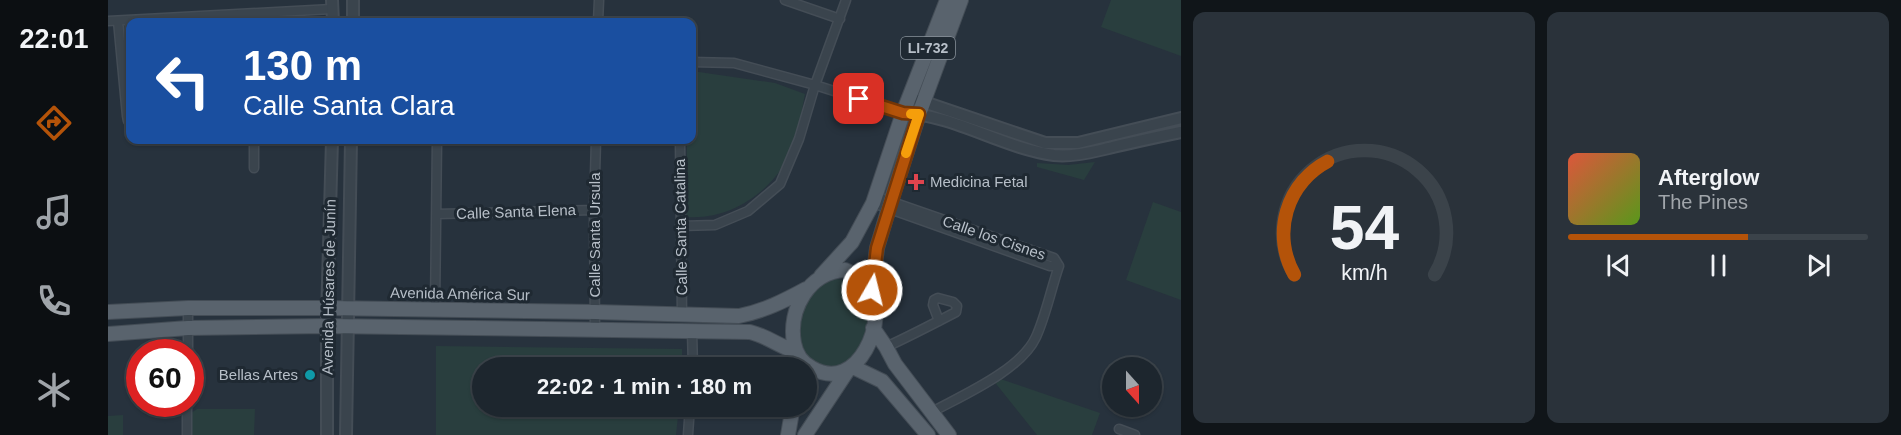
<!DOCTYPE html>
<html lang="es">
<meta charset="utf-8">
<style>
:root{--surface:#1d262e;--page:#2a323a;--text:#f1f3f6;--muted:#a0a5aa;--line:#3b434a;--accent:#b45309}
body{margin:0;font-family:Arial,sans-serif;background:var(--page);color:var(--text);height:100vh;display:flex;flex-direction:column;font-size:22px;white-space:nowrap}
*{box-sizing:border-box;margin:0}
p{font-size:20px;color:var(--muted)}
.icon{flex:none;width:33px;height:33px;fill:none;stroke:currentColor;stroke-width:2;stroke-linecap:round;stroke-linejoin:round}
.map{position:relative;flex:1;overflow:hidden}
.sheet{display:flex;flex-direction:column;gap:12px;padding:12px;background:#101519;width:720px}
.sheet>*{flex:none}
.top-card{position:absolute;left:18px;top:18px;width:570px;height:126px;border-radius:12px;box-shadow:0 2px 4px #0004,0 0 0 2px var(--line);background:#1a4fa0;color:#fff;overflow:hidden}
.needle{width:39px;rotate:159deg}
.tools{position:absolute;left:994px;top:357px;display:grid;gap:12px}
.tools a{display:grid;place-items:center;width:60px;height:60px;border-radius:50%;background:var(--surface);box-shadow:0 2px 4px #0004,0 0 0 2px var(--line);font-size:30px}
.speed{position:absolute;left:18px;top:339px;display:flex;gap:12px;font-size:30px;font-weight:700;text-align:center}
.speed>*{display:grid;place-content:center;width:78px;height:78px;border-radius:50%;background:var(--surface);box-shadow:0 2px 4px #0004,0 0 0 2px var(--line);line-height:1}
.speed .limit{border:9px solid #d22;background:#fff;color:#111}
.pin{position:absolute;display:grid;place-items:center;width:51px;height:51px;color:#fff;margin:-26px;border-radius:12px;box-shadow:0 3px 9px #0006}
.me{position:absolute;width:66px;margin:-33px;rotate:8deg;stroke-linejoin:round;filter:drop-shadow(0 0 4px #0008)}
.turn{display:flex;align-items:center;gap:21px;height:126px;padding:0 18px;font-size:27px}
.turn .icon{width:78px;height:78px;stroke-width:2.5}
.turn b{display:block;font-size:42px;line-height:51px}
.sheet .card{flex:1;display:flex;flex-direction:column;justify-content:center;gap:9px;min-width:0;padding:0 21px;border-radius:12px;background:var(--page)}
.sheet .dial{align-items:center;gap:0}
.dial svg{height:156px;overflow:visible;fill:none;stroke:var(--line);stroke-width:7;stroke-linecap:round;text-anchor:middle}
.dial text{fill:var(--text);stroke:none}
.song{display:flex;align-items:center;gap:18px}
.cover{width:72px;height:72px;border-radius:9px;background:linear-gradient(135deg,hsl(10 70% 55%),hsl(90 70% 35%))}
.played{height:6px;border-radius:3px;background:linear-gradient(90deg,var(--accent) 60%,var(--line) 60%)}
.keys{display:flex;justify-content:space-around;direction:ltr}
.sheet .tiles{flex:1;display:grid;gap:12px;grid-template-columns:repeat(2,1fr)}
.trip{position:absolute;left:364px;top:357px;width:345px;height:60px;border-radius:30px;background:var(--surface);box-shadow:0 2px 4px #0004,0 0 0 2px var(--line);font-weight:700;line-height:60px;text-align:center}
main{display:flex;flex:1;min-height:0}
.dock{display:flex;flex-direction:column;width:108px;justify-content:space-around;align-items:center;background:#0c0f12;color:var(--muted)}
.dock .icon{width:42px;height:42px}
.dock .on{color:var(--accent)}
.dock b{font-size:27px;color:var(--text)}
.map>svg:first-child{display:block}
</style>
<main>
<nav class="dock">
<b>22:01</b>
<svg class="icon on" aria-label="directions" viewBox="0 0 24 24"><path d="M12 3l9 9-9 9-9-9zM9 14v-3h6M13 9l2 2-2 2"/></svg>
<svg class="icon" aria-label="music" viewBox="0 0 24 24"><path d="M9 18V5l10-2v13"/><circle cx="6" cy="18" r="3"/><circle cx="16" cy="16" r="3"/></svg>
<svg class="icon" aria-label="phone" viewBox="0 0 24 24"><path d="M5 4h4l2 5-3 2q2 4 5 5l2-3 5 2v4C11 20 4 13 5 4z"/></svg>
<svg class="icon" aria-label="climate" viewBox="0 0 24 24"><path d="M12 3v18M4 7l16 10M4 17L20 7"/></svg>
</nav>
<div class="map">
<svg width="1073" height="435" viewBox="0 0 1073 435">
<rect width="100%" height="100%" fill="#27323d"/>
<path fill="#293e3e" d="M1003,0H1073V56L993,27Z
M584,71L667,83L697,94C694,108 691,132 687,144C670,187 626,221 578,217L579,140H584Z
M987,162L976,180L929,167V163L960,165Z
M1045,202L1073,212V300L1018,280Z
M729,279C769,284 765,338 742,360C736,365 727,368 721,372L690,352V319L694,310L706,291L720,281Z
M328,346L574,349V367L375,368V406L571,407L568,435H328Z
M881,375L992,413L984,435H929Z
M89,409H147L146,435H82L83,413Z
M15,415V435H0V416Z"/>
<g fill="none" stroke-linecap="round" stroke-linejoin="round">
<g stroke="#444d56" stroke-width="11">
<path id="minor" d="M677,0L732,19
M0,21L224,9
M10,21L19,116L20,121L22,122
M490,22L491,0
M584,62L626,63L707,85L795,113
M146,140V168
M572,140L574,315
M767,196L946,258L951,266
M765,203L942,266H951
M329,214L486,210
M572,226L607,225L640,211L672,184L691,139L707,85L738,0
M327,310L329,140
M487,330L486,210L488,140
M584,331L585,368
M778,347C802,336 825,324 848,312L849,306L845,302L830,298L826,300L825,305L831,321
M80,352V308
M824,412C855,395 913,370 928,337C938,315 943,289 951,266
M1011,429L1027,435
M79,435V404
M580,435L582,406"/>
</g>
<g stroke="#444d56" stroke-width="14">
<path id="tertiary" d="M224,0L225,22
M245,22V0
M810,100L937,143H970L1073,118
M795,113C847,115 894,148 946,155C964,157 983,152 1001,148C1025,142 1049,137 1073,132
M219,435V317L224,140
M238,435L243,140"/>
</g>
<g stroke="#444d56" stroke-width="16">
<path id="primary" d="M737,270C747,274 756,279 762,289C781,318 751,395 704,368C694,363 688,354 686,343C680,309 701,272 737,270Z
M713,276L744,242L765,203L795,113L839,0
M764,290L769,248L783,201L811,114L853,0
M0,312L80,308H219L487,312L631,316C656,311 676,301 698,289
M765,328L778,347L787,364L841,435
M0,334L80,328L219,326L642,332C659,336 672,347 689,352
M745,367L774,381L820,435
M680,435L685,406
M697,435L740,370"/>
</g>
<use href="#minor" stroke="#3a444d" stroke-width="8"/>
<use href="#tertiary" stroke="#3a444d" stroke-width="10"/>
<use href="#primary" stroke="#59636d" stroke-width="14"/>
</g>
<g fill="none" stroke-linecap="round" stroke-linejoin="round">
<g stroke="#753606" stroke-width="15">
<path id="route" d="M751,99L795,113L811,114L769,248L764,290"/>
</g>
<use href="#route" stroke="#b45309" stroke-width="10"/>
<path stroke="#f59e0b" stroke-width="10" d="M798,153L811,114H803"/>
</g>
<path fill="#e0444e" stroke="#1f2932" stroke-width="2" d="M805 173h6v6h6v6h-6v6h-6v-6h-6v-6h6z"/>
<circle fill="#0f9aa8" stroke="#1f2932" stroke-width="2" cx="202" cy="375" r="6"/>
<g text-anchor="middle" stroke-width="6" stroke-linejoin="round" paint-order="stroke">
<rect fill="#1f2932" stroke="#89929b" stroke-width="1.5" x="793" y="37" width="54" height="22" rx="4.5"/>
<g font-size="14" font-weight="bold" fill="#b7bfc8">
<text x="820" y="53">LI-732</text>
</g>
<g font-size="15" fill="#b7bfc8" stroke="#1f2932" text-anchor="start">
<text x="822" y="187">Medicina Fetal</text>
<text x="190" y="380" text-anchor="end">Bellas Artes</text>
</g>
<g font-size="15" fill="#b7bfc8" stroke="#1f2932">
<text transform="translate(408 212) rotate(-2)" y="5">Calle Santa Elena</text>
<text transform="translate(573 227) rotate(-91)" y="5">Calle Santa Catalina</text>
<text transform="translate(487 235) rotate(-90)" y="5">Calle Santa Ursula</text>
<text transform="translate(886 238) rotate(19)" y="5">Calle los Cisnes</text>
<text transform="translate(221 287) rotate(-89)" y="5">Avenida Húsares de Junín</text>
<text transform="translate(352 294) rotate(1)" y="5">Avenida América Sur</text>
</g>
</g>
</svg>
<div class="tools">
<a><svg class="needle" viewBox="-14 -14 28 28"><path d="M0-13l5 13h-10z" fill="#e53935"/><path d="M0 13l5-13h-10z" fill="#a0a5aa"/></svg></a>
</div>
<div class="speed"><div class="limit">60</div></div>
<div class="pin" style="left:751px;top:99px;background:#d93025"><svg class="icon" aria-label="arrive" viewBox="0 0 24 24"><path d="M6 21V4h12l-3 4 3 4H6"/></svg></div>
<svg class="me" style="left:764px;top:290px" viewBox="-20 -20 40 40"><circle r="17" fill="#b45309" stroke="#fff" stroke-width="3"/><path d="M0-11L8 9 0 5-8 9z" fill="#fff"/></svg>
<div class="trip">22:02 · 1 min · 180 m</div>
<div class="top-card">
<div class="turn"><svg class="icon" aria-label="left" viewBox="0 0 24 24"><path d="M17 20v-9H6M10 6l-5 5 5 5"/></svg><div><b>130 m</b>Calle Santa Clara</div></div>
</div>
</div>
<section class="sheet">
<div class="tiles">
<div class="card dial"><svg viewBox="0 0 100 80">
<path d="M14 69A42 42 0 1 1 86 69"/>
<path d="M14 69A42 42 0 0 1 31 11" stroke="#b45309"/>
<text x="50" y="56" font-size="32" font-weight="700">54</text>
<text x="50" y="72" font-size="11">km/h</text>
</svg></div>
<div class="card">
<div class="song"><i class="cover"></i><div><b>Afterglow</b><p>The Pines</p></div></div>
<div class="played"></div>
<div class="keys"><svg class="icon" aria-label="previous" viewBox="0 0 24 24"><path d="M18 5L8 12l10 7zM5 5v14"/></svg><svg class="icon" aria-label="pause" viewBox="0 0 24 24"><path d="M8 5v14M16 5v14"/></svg><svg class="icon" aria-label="next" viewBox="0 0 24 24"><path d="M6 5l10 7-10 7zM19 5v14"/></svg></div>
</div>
</div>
</section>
</main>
